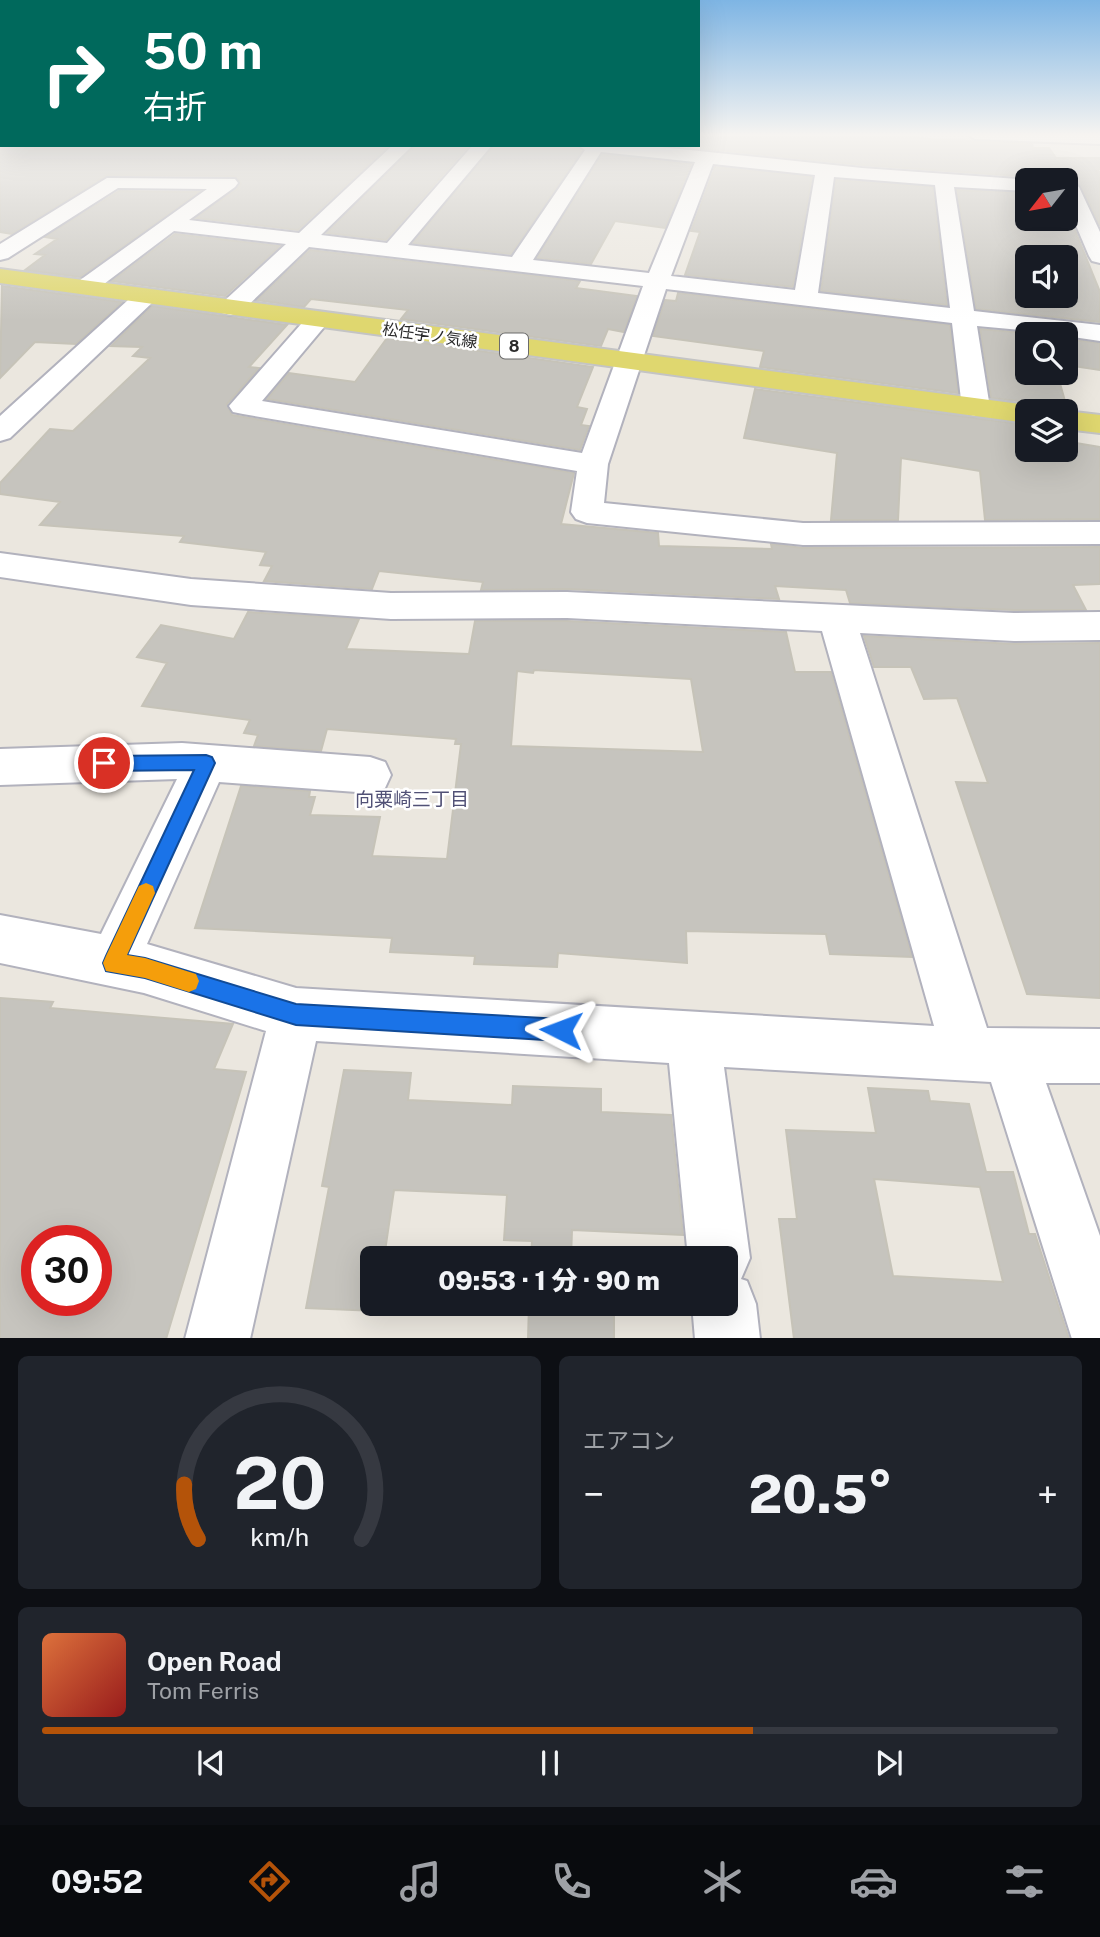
<!DOCTYPE html>
<html lang="ja">
<meta charset="utf-8">
<style>
:root{--surface:#171b24;--page:#20242c;--text:#f1f3f6;--muted:#9ea1a6;--line:#363941;--accent:#b45309}
body{margin:0;font-family:"Public Sans","Noto Sans JP",sans-serif;background:var(--page);color:var(--text);height:100vh;display:flex;flex-direction:column;font-size:26px;white-space:nowrap}
*{box-sizing:border-box;margin:0}
p{font-size:23px;color:var(--muted)}
.icon{flex:none;width:38px;height:38px;fill:none;stroke:currentColor;stroke-width:2;stroke-linecap:round;stroke-linejoin:round}
.map{position:relative;height:1338px;overflow:hidden}
.details{display:flex;flex-direction:column;gap:18px;padding:18px;background:#0d0f14;flex:1}
.details>*{flex:none}
.top-card{position:absolute;left:0px;top:0px;width:700px;height:147px;box-shadow:0 7px 28px #0002;background:#00695c;color:#fff;overflow:hidden}
.needle{width:46px;rotate:239deg}
.fabs{position:absolute;left:1015px;top:168px;display:grid;gap:14px}
.fabs a{display:grid;place-items:center;width:63px;height:63px;border-radius:10px;background:var(--surface);box-shadow:0 7px 28px #0002;font-size:35px}
.speed{position:absolute;left:21px;top:1225px;display:flex;gap:14px;font-size:35px;font-weight:700;text-align:center}
.speed>*{display:grid;place-content:center;width:91px;height:91px;border-radius:50%;background:var(--surface);box-shadow:0 7px 28px #0002;line-height:1}
.speed .limit{border:10px solid #d22;background:#fff;color:#111}
.pin{position:absolute;display:grid;place-items:center;width:60px;height:60px;color:#fff;margin:-30px;border:4px solid #fff;border-radius:50%;box-shadow:0 2px 7px #0007}
.me{position:absolute;width:77px;margin:-38px;rotate:273deg;stroke-linejoin:round;filter:drop-shadow(0 0 5px #0008)}
.turn{display:flex;align-items:center;gap:24px;height:147px;padding:0 28px;font-size:32px}
.turn .icon{width:91px;height:91px;stroke-width:2.5}
.turn b{display:block;font-size:49px;line-height:60px}
.big{font-size:52px;font-weight:800;line-height:1.1}
.details .tile{flex:1;display:flex;flex-direction:column;justify-content:center;gap:10px;min-width:0;padding:0 24px;border-radius:10px;background:var(--page)}
.details .dial{align-items:center;gap:0}
.dial svg{height:182px;overflow:visible;fill:none;stroke:var(--line);stroke-width:7;stroke-linecap:round;text-anchor:middle}
.dial text{fill:var(--text);stroke:none}
.song{display:flex;align-items:center;gap:21px}
.cover{width:84px;height:84px;border-radius:10px;background:linear-gradient(135deg,hsl(20 70% 55%),hsl(0 70% 35%))}
.played{height:7px;border-radius:4px;background:linear-gradient(90deg,var(--accent) 70%,var(--line) 70%)}
.keys{display:flex;justify-content:space-around;direction:ltr}
.heat{display:flex;justify-content:space-between;align-items:center;font-size:38px;direction:ltr}
.details .tiles{flex:1;display:grid;gap:18px;grid-template-columns:1fr 1fr}
.tile:last-child{grid-column:span 2}
.trip{position:absolute;left:360px;top:1246px;width:378px;height:70px;border-radius:10px;background:var(--surface);box-shadow:0 7px 28px #0002;font-weight:800;line-height:70px;text-align:center}
.tabs{display:flex;height:112px;justify-content:space-around;align-items:center;background:#090b0e;color:var(--muted)}
.tabs .icon{width:49px;height:49px}
.tabs .current{color:var(--accent)}
.tabs b{font-size:32px;color:var(--text)}
.map>svg:first-child{display:block}
</style>
<div class="map">
<svg width="1100" height="1339" viewBox="0 0 1100 1339">
<rect width="100%" height="100%" fill="#ebe7df"/>
<path fill="#c6c4be" stroke="#c6c3b8" stroke-width="2" fill-rule="evenodd" d="M698,134H905V136L930,139L1032,144L1033,148H1049L1056,158H1100V169L1097,171L1100,172V226L1081,186L1070,179L1034,180L1031,177L862,165L669,145H698Z
M0,145H389L298,230L196,218L237,189L241,183L235,176L107,175L12,234L0,232Z
M416,145H469L386,240L327,233Z
M494,145H575L581,151L511,254L413,243Z
M602,155L691,164L665,228L615,221L591,264L537,258Z
M715,167L812,177L793,287L685,275L700,232L691,231Z
M836,180L933,187L947,305L821,291Z
M957,190L1027,193V219H1066V208L1100,292V322L976,309ZM1027,257H1066V296H1027Z
M119,191L199,192L80,277L25,270L45,255L35,254L57,239L45,237Z
M175,234L280,246L225,296L112,281Z
M310,250L580,281L576,288L637,296L624,332L608,329L601,346L401,319L408,310L311,299L304,307L257,300Z
M2,286L122,302L76,344L35,342L0,378Z
M678,293L950,325L958,393L760,367L764,351L653,336L665,300L676,301Z
M152,306L287,325L249,367L259,368L227,404L232,415L574,473L561,524L658,533L659,546L772,549L771,544L803,548H896L1100,547V584L1073,585L1086,610H1014L850,603L846,590L775,586L779,599L567,589L481,590L483,582L379,571L372,589L264,581L272,566L260,565L266,552L180,542L184,536L40,525L60,502L0,494V483L50,429L73,431L150,358L133,356L142,347L111,346Z
M980,329L1039,334H1027V373H1057L1067,408L1063,411H1041L1027,402L991,398Z
M387,338L593,367L577,407L587,409L581,425L589,426L580,450L267,399L289,373L355,382Z
M1066,339L1100,343V370L1066,365Z
M755,389L1027,425V450H1066V432H1073L1076,443L1100,447V519L985,520L980,471L901,458L898,520H831L837,453L744,438Z
M248,612L359,619L346,649L469,654L475,621H567L786,632L795,672H831L912,957L830,954L826,934L686,931L687,963L558,953L557,967L474,964L475,956L390,952L392,938L195,928L241,786L310,791L309,797H315L310,815L380,817L372,856L447,859L461,744H455L456,739L327,729L321,751L254,746L258,735L244,733L250,720L142,706L167,663L137,657L161,625L234,639ZM534,670L691,679L703,752L511,746L517,671L533,673Z
M864,636L1014,644L1100,643V998L1027,994L956,782L988,783L957,698L924,699L911,667H874Z
M0,998L53,1002L50,1008L233,1024L214,1069L246,1072L166,1339H0ZM37,1241H96V1300H37Z
M344,1070L411,1073L408,1100L512,1105L513,1086L601,1089V1112L671,1115L683,1235L572,1230L571,1258H531L532,1241L504,1240L507,1195L394,1190L384,1258H373V1304H377L376,1311L306,1308L329,1187L322,1186Z
M868,1088L928,1091L930,1101L969,1104L986,1172H1013L1029,1234H1035L1069,1339H794L779,1219H797L786,1130L876,1133ZM874,1179L980,1187L1003,1282L893,1276Z
M529,1304H614V1339H528Z"/>
<g fill="none" stroke-linecap="round" stroke-linejoin="round">
<g stroke="#b2b2bd" stroke-width="4">
<path id="minor" d="M966,134H1100V144L975,139Z
M393,145H413L321,235L387,243L473,145H492L408,245L512,257L585,150L578,145H641L862,168L1031,180H1027V191L954,187L974,311L1100,325V341L1066,336V334L977,326L990,408L986,414L976,416L966,414L962,408L952,323L666,289L608,464L604,503L803,523L1100,522V544L803,545L587,523L576,519L571,512L577,471L243,414L233,412L229,406L309,315L318,313L327,315L330,320L262,401L582,453L643,286L309,247L240,313L231,315L222,313L219,308L222,303L286,244L174,231L92,293H76L72,288L76,283L207,189L118,188L8,258L0,260V244L107,178L235,179L238,183L235,187L189,220L299,233ZM601,152L695,162L649,273L533,260ZM713,164L815,175L795,290L671,276ZM834,177L935,185L950,308L818,293Z
M1069,181L1079,187L1100,232V263L1092,261L1089,256L1066,202V182Z
M146,289L154,291L158,296L154,301L10,438L0,441V416L138,291Z
M0,553L191,579L391,593L567,592L1014,613L1100,612V640L1014,641L860,633L987,1028L1100,1029V1083H1046L1100,1236V1339H1072L991,1082L724,1067L750,1258L741,1279L747,1281L756,1304L760,1339H695L692,1304H726V1258H688L669,1063L316,1041L250,1339H185L266,1031L144,993L0,963V915L101,934L177,779L0,785V749L182,743L370,757L385,762L391,775L385,788L370,793L219,782L147,944L296,988L934,1026L822,631L567,618L391,619L191,605L0,577Z"/>
</g>
<g stroke="#c4c4c4" stroke-width="4">
<path id="major" d="M0,269L1027,405L1039,411H1027V423L0,283Z
M1066,411L1100,415V433L1066,429Z"/>
</g>
<use href="#minor" fill="#fff" fill-rule="evenodd"/>
<use href="#major" fill="#dfd76f" fill-rule="evenodd"/>
</g>
<linearGradient id="sky" x2="0" y2="1"><stop stop-color="#7eb5e4"/><stop offset="0.42" stop-color="#f6f4f1"/><stop offset="1" stop-color="#f6f4f1" stop-opacity="0"/></linearGradient>
<rect width="1100" height="321" fill="url(#sky)"/>
<path fill="#1a73e8" stroke="#114b97" stroke-width="2" d="M206,755L212,757L215,763L127,955L145,958L296,1004L561,1019L569,1022L572,1030L569,1037L561,1041L296,1025L145,978L106,971L103,963L106,956L194,770L104,771L98,769L95,763L98,758L104,756Z"/>
<path fill="#f59e0b" d="M146,883L153,886L155,893L127,955L145,958L196,974L199,981L196,989L189,992L145,978L106,971L103,963L106,956L139,886Z"/>
<g text-anchor="middle" stroke-width="5" stroke-linejoin="round" paint-order="stroke">
<g font-size="16" fill="#2b2b2b" stroke="#fff">
<text transform="translate(430 335) rotate(8)" y="6">松任宇ノ気線</text>
</g>
<rect fill="#fff" stroke="#6b6b6b" stroke-width="2" x="500" y="333.5" width="28" height="25" rx="5"/>
<g font-size="16" font-weight="bold" fill="#2b2b2b">
<text x="514" y="352">8</text>
</g>
<g font-size="19" fill="#515176" stroke="#fff">
<text x="412" y="806">向粟崎三丁目</text>
</g>
</g>
</svg>
<div class="fabs">
<a><svg class="needle" viewBox="-14 -14 28 28"><path d="M0-13l5 13h-10z" fill="#e53935"/><path d="M0 13l5-13h-10z" fill="#9ea1a6"/></svg></a>
<a><svg class="icon" aria-label="sound" viewBox="0 0 24 24"><path d="M4 9h4l5-4v14l-5-4H4zM17 9q2 3 0 6"/></svg></a>
<a><svg class="icon" aria-label="search" viewBox="0 0 24 24"><circle cx="10" cy="10" r="6"/><path d="M15 15l6 6"/></svg></a>
<a><svg class="icon" aria-label="layers" viewBox="0 0 24 24"><path d="M12 4l9 5-9 5-9-5zM3 14l9 5 9-5"/></svg></a>
</div>
<div class="speed"><div class="limit">30</div></div>
<div class="pin" style="left:104px;top:763px;background:#d93025"><svg class="icon" aria-label="arrive" viewBox="0 0 24 24"><path d="M6 21V4h12l-3 4 3 4H6"/></svg></div>
<svg class="me" style="left:561px;top:1030px" viewBox="-20 -20 40 40"><path d="M0-17L14 15 0 8-14 15z" fill="#1a73e8" stroke="#fff" stroke-width="4"/></svg>
<div class="trip">09:53 · 1 分 · 90 m</div>
<div class="top-card">
<div class="turn"><svg class="icon" aria-label="right" viewBox="0 0 24 24"><path d="M7 20v-9h11M14 6l5 5-5 5"/></svg><div><b>50 m</b>右折</div></div>
</div>
</div>
<section class="details">
<div class="tiles">
<div class="tile dial"><svg viewBox="0 0 100 80">
<path d="M14 69A42 42 0 1 1 86 69"/>
<path d="M14 69A42 42 0 0 1 8 45" stroke="#b45309"/>
<text x="50" y="56" font-size="32" font-weight="700">20</text>
<text x="50" y="72" font-size="11">km/h</text>
</svg></div>
<div class="tile"><p>エアコン</p>
<div class="heat"><a>−</a><b class="big">20.5°</b><a>+</a></div>
</div>
<div class="tile">
<div class="song"><i class="cover"></i><div><b>Open Road</b><p>Tom Ferris</p></div></div>
<div class="played"></div>
<div class="keys"><svg class="icon" aria-label="previous" viewBox="0 0 24 24"><path d="M18 5L8 12l10 7zM5 5v14"/></svg><svg class="icon" aria-label="pause" viewBox="0 0 24 24"><path d="M8 5v14M16 5v14"/></svg><svg class="icon" aria-label="next" viewBox="0 0 24 24"><path d="M6 5l10 7-10 7zM19 5v14"/></svg></div>
</div>
</div>
</section>
<nav class="tabs">
<b>09:52</b>
<svg class="icon current" aria-label="directions" viewBox="0 0 24 24"><path d="M12 3l9 9-9 9-9-9zM9 14v-3h6M13 9l2 2-2 2"/></svg>
<svg class="icon" aria-label="music" viewBox="0 0 24 24"><path d="M9 18V5l10-2v13"/><circle cx="6" cy="18" r="3"/><circle cx="16" cy="16" r="3"/></svg>
<svg class="icon" aria-label="phone" viewBox="0 0 24 24"><path d="M5 4h4l2 5-3 2q2 4 5 5l2-3 5 2v4C11 20 4 13 5 4z"/></svg>
<svg class="icon" aria-label="climate" viewBox="0 0 24 24"><path d="M12 3v18M4 7l16 10M4 17L20 7"/></svg>
<svg class="icon" aria-label="car" viewBox="0 0 24 24"><path d="M5 17H2v-5l4-1 3-4h7l3 4 3 1v5h-3M9 17h6M6 11h13"/><circle cx="7" cy="17" r="2"/><circle cx="17" cy="17" r="2"/></svg>
<svg class="icon" aria-label="filters" viewBox="0 0 24 24"><path d="M4 7h16M4 17h16"/><circle cx="9" cy="7" r="2"/><circle cx="15" cy="17" r="2"/></svg>
</nav>
